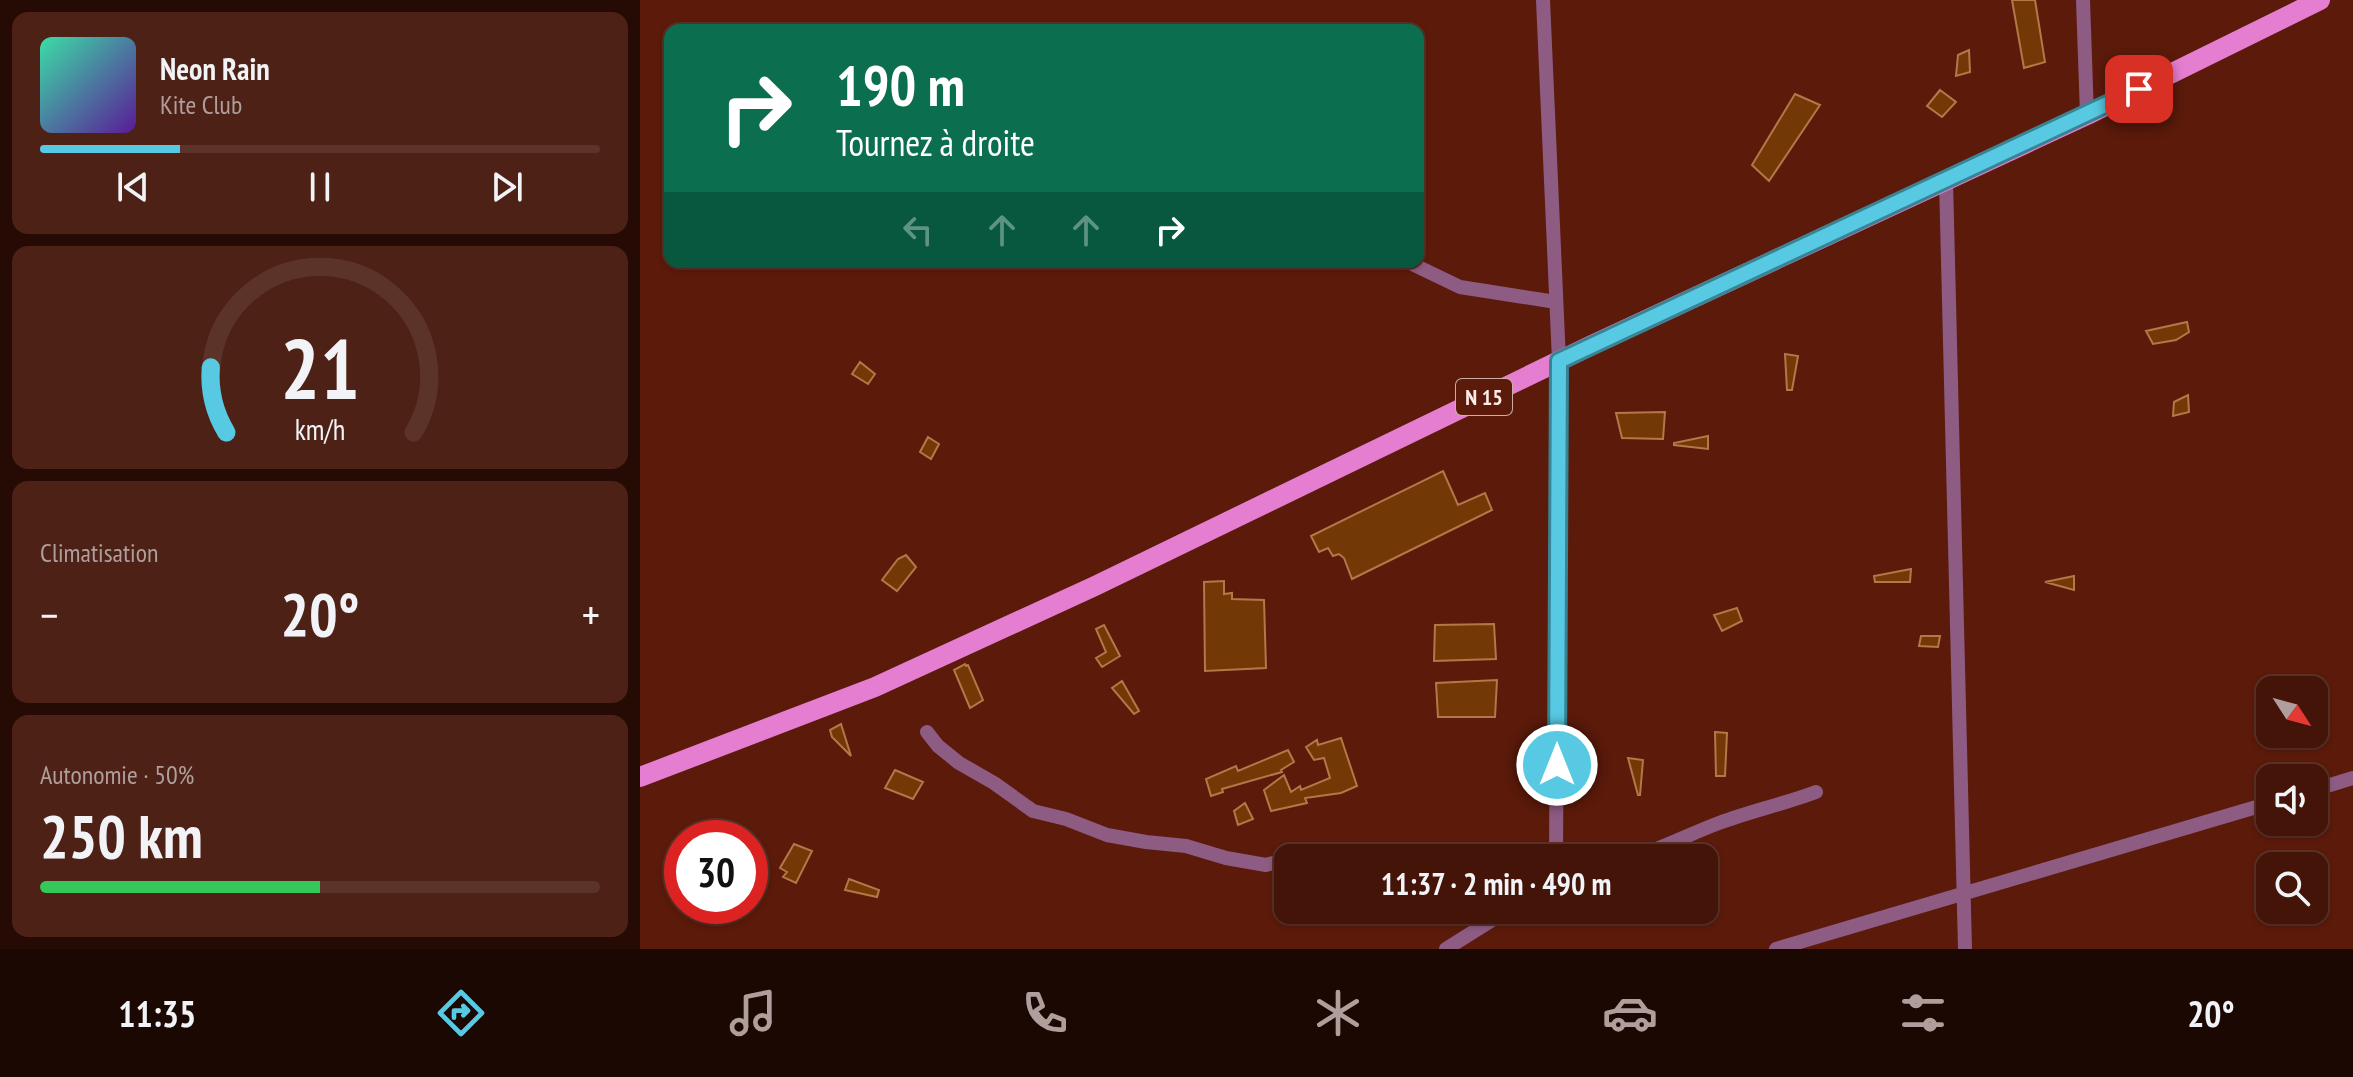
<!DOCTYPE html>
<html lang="fr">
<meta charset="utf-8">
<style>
:root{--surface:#441408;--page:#4e2116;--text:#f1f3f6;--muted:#af9e9c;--line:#5c3329;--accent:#57c9e2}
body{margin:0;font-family:"PT Sans Narrow",sans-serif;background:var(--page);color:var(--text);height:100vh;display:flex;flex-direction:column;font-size:30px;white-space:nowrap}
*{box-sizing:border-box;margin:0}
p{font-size:26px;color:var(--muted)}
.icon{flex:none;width:44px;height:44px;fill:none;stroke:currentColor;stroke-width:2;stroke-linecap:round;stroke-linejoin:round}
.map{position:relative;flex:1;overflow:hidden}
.drawer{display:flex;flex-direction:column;gap:12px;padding:12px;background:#250b04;width:640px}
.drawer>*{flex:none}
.hud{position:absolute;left:24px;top:24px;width:760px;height:244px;border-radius:16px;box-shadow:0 2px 6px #0004,0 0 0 2px var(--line);background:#0b6e4f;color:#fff;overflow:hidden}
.needle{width:52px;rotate:126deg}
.fabs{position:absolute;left:1616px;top:676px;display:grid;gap:16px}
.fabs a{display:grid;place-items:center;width:72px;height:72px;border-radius:16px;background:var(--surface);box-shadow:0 2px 6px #0004,0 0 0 2px var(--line);font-size:40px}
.speed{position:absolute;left:24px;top:820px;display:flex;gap:16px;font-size:40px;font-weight:700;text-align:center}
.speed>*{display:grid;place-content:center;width:104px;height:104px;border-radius:50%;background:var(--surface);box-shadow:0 2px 6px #0004,0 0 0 2px var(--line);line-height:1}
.speed .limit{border:12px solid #d22;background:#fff;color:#111}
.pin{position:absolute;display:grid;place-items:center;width:68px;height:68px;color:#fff;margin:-34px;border-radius:16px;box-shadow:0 4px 12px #0006}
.me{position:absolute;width:88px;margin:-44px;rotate:0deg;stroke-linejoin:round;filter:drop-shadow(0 0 6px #0008)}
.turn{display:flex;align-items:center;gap:28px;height:168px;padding:0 40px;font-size:36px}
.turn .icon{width:104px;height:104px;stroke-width:2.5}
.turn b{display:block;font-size:56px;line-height:68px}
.lanes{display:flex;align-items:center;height:76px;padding:0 40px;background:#0003;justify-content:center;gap:40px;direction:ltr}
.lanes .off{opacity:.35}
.big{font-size:60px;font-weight:700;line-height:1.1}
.drawer .card{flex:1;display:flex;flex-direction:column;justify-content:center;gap:12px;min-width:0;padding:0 28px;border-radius:16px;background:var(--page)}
.drawer .dial{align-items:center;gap:0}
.dial svg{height:208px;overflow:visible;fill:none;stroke:var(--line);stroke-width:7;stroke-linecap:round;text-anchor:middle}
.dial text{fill:var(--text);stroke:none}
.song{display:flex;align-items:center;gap:24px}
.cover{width:96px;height:96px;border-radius:12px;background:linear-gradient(135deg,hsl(160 70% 55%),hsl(270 70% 35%))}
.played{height:8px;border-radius:4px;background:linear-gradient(90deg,var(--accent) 25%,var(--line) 25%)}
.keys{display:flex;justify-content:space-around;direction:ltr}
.heat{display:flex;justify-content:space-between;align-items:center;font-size:44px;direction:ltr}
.charge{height:12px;border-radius:6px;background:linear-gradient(90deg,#34c759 50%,var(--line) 0)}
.trip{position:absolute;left:634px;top:844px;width:444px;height:80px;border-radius:16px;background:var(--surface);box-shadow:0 2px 6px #0004,0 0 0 2px var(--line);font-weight:700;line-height:80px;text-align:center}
.menu{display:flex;height:128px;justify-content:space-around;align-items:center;background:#1b0803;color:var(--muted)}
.menu .icon{width:56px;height:56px}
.menu .selected{color:var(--accent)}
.menu b{font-size:36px;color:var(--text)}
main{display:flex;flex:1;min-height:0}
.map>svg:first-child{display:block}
</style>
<main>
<section class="drawer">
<div class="card">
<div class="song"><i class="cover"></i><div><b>Neon Rain</b><p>Kite Club</p></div></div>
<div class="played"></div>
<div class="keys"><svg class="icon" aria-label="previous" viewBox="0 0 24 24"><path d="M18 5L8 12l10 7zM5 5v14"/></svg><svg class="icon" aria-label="pause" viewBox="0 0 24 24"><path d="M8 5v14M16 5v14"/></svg><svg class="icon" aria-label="next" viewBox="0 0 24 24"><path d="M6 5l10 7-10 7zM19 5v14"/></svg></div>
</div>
<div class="card dial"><svg viewBox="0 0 100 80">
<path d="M14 69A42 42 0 1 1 86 69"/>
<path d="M14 69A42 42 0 0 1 8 44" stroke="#57c9e2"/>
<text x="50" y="56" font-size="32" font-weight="700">21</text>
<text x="50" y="72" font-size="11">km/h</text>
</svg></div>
<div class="card"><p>Climatisation</p>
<div class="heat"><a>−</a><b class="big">20°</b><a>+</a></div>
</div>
<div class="card"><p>Autonomie · 50%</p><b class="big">250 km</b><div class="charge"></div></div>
</section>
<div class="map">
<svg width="1713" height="949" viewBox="0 0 1713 949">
<rect width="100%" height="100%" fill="#5b1a0a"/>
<path fill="#723906" stroke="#b5764a" stroke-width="2" d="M1372,0H1395L1405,62L1384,68Z
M1329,50L1330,72L1316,76L1318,55Z
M1300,90L1316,102L1302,117L1287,106Z
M1155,94L1180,105L1129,181L1112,165Z
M1547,322L1549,332L1536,340L1513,344L1506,331Z
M1145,354L1158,356L1152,390H1147Z
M220,362L235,374L228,384L212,374Z
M1548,395L1549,412L1533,416L1534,402Z
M1025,412L1023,439L982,438L976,413Z
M1068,436V449L1034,445V443Z
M288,437L299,444L291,459L280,452Z
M803,471L818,505L845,493L852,510L712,579L704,558L699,554L693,556L688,548L679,552L671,536Z
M266,555L276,567L257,591L242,580L258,559Z
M1271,569L1270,582H1235L1234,576Z
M1434,576V590L1405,582Z
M584,581V594L592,593V599L624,600L626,668L565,671L564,582Z
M1097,608L1102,621L1082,631L1074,615Z
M854,624L856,659L794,661L795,625Z
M464,625L480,656L462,667L456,658L466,652L456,629Z
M1281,636H1300L1298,647L1279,646Z
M325,664L326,666L328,665L343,700L330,708L314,670Z
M857,680L855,717H798L796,683Z
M482,681L499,711L494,714L472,688Z
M201,724L211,756L192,737L190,730Z
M1075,732L1087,733L1085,776H1076Z
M701,738L717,786L701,793L665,798L667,803L631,811L624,790L644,775L651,792L660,786L661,790L690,778L684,758L674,760L666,747L677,740L678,745Z
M648,750L654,762L641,770L642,772L582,789L583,792L571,796L566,779L596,766L598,771Z
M988,758L1003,760L1000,795H998Z
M255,770L283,782L273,799L245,788Z
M605,803L613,819L598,825L594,811Z
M154,844L172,851L156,883L143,877L147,872L140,868Z
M209,879L239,890L237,897L205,890Z"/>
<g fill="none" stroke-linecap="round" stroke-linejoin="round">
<path stroke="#8e5b83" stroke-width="14" d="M903,0L919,361L916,858
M1443,0L1447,115
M1306,180L1325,949
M768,262L820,287L916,302
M287,732L298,746L319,763L354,783L393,811L426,819L467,835L506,842L546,846L586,858L626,865L648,859
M1674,790L1713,778
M653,858L661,856L668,858
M991,858C1022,849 1049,834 1079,823C1111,811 1144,804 1176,792
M806,949L868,910
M1136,949L1630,803"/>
<path stroke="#e57ed1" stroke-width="20" d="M0,777L235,687L455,586L952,345L1447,115L1680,0"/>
</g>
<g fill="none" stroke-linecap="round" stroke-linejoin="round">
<g stroke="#398393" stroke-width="20">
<path id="route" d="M917,765L919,361L1499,89"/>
</g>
<use href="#route" stroke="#57c9e2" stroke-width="14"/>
</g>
<g text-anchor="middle" stroke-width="8" stroke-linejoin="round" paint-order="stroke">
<rect fill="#5b1a0a" stroke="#cdaea5" stroke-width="2" x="816" y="379" width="56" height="36" rx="6"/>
<g font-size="22" font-weight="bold" fill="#feede8">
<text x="844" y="405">N 15</text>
</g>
</g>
</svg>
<div class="fabs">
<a><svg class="needle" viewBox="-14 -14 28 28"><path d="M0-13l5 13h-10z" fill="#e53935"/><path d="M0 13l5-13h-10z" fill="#af9e9c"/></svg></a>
<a><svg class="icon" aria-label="sound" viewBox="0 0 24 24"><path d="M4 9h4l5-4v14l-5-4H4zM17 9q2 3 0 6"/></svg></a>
<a><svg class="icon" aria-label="search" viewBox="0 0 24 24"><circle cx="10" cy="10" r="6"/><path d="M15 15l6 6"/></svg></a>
</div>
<div class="speed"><div class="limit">30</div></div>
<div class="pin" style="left:1499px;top:89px;background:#d93025"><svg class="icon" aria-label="arrive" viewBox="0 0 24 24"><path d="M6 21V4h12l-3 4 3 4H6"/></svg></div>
<svg class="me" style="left:917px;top:765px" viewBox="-20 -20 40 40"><circle r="17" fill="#57c9e2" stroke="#fff" stroke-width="3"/><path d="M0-11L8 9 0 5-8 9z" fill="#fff"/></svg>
<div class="trip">11:37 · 2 min · 490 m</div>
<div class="hud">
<div class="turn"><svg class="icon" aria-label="right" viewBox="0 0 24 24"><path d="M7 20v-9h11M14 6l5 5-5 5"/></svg><div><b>190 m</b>Tournez à droite</div></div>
<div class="lanes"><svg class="icon off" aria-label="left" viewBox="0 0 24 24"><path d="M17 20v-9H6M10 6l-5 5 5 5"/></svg><svg class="icon off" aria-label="ahead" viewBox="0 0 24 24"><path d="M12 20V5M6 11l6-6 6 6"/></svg><svg class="icon off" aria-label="ahead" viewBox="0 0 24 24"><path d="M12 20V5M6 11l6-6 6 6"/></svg><svg class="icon" aria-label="right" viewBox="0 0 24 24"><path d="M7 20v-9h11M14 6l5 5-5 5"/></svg></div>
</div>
</div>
</main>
<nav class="menu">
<b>11:35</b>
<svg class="icon selected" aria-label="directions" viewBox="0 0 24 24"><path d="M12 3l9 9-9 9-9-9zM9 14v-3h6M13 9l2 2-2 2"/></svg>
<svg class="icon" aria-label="music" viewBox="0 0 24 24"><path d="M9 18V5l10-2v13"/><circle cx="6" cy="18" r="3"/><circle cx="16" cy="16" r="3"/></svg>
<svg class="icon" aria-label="phone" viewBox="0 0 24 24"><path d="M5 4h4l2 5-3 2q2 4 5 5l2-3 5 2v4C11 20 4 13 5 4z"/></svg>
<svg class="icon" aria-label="climate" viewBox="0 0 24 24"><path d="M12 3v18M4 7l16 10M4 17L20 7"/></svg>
<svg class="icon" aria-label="car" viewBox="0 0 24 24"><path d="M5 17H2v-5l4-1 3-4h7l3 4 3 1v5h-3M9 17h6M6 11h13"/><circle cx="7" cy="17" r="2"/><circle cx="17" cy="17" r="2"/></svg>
<svg class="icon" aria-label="filters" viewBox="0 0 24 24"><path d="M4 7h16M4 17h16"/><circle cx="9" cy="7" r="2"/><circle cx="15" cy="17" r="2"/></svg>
<b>20°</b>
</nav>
